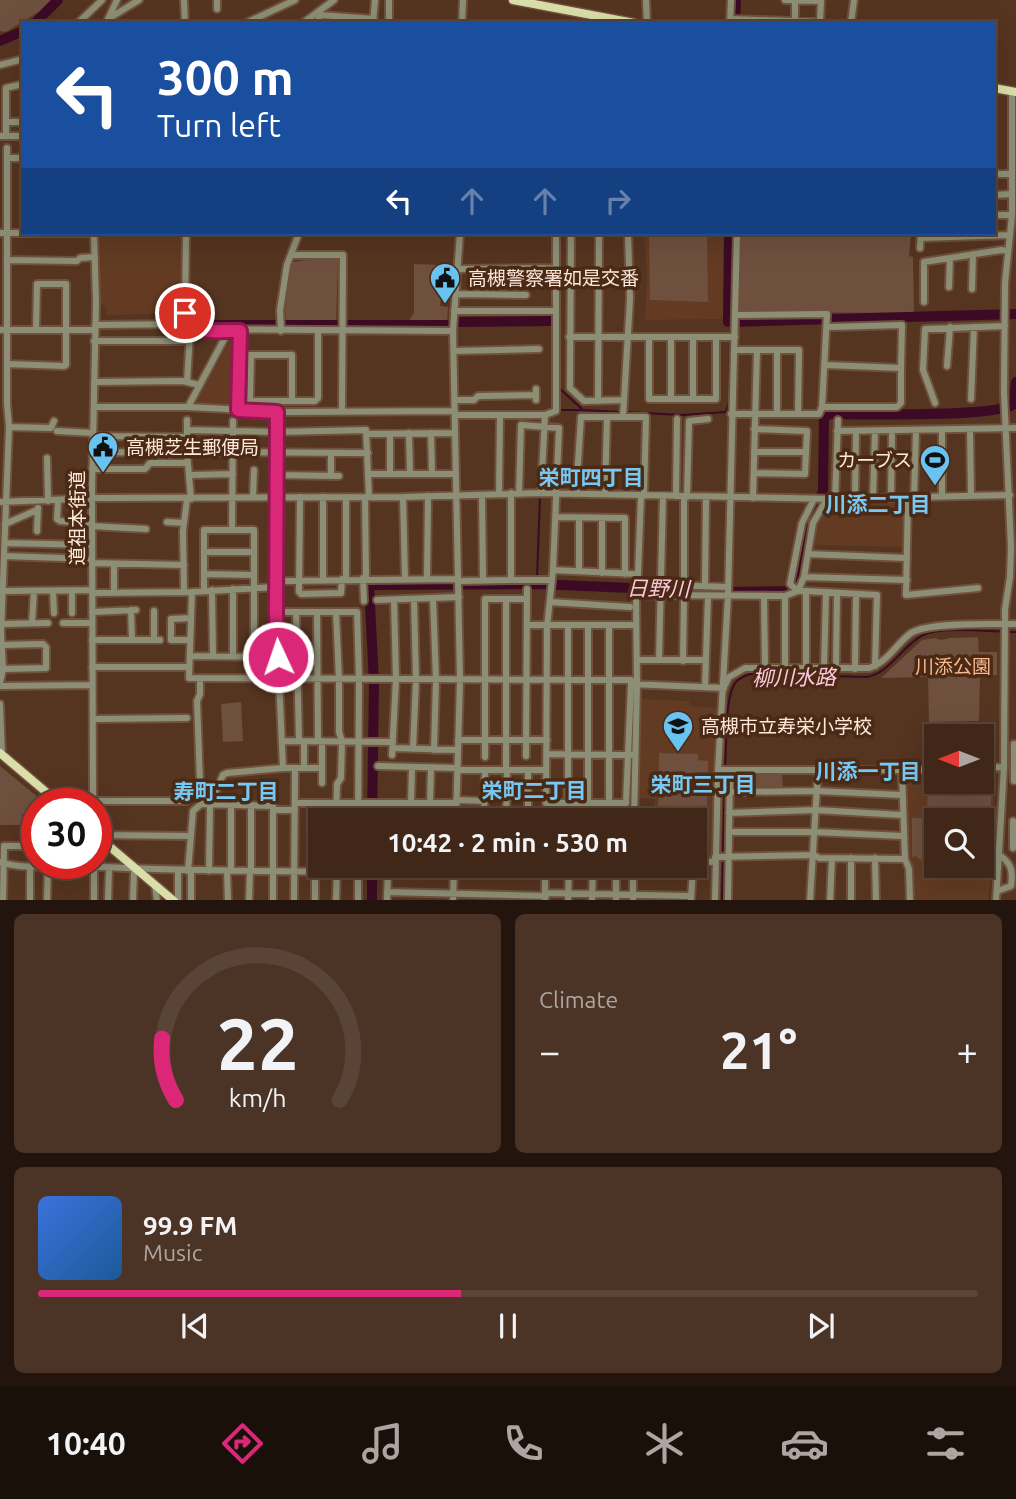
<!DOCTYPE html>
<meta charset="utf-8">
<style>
:root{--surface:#402718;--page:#4b3325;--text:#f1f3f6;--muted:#aea5a2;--line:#594437;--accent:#db2777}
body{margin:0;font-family:Ubuntu,"Noto Sans JP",sans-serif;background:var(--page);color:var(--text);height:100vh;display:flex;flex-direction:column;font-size:26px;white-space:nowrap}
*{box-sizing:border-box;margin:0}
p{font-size:23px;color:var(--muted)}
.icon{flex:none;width:38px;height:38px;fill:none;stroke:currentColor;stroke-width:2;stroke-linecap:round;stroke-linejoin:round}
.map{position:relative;height:900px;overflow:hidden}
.side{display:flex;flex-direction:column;gap:14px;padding:14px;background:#23150d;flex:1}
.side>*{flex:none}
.banner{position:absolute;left:21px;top:21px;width:975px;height:214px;border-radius:0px;box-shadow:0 7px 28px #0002,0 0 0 2px var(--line);background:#1a4fa0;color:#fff;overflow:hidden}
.needle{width:46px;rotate:270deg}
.tools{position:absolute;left:924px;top:724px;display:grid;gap:14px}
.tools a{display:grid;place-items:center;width:70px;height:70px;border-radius:0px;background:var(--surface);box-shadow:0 7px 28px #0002,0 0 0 2px var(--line);font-size:35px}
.speed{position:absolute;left:21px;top:788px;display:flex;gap:14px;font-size:35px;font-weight:700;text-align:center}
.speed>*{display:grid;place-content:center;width:91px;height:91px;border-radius:50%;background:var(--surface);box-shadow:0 7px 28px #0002,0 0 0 2px var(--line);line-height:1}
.speed .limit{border:10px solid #d22;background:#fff;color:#111}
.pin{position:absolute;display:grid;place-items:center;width:60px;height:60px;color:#fff;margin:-30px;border:4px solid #fff;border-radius:50%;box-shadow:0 2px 7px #0007}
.me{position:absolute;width:77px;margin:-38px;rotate:357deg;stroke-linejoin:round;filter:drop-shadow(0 0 5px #0008)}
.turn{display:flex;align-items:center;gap:24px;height:147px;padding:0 21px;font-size:32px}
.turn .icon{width:91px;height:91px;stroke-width:2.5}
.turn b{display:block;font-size:49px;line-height:60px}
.lanes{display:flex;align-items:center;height:66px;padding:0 21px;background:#0003;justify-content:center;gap:35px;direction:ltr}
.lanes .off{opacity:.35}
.big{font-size:52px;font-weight:600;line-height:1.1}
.side .tile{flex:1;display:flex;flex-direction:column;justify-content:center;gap:10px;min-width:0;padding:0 24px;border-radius:10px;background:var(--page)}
.side .dial{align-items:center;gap:0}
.dial svg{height:182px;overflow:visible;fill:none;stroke:var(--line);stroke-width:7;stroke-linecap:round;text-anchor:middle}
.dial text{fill:var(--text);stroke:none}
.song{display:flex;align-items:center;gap:21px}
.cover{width:84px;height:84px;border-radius:10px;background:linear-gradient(135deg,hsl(220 70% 55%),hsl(210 70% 35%))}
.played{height:7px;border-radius:4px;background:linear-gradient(90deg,var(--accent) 45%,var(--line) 45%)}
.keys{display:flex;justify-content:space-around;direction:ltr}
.heat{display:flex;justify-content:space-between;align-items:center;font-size:38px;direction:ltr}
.side .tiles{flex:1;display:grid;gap:14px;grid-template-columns:1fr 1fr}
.tile:last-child{grid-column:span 2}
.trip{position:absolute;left:308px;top:808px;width:399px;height:70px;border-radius:0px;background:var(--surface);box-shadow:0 7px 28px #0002,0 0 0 2px var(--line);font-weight:600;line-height:70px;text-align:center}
.menu{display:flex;height:112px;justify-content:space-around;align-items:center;background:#1a100a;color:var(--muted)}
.menu .icon{width:49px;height:49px}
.menu .on{color:var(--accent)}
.menu b{font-size:32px;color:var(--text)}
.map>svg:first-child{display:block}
</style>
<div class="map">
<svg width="1016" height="901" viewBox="0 0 1016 901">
<rect width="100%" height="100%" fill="#553420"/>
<path fill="#623b22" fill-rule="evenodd" d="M99,233H182L181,313L106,315V306L100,305Z
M644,233H726V319L645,320L647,277Z
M233,335L237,337L235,409L194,405Z
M903,500L905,502V547L811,545L815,523L828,501Z
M640,699L689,701L690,706L719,708L712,852L708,860L695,859V821H651L655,799L637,798Z
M996,723V763H982V737H979V724Z
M982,773H995L993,858L988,900H911L906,854L905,777L936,775V782H982ZM936,821H982V866H936Z"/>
<path fill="#6f503e" d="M0,0H51L40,11L6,32L0,31Z
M649,233H707L708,302L650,300Z
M740,233H911L909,256L913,257L914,313L740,312Z
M307,260H338L336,324H286L285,310L291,266L293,262Z
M414,264L441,265V274H444L440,306L448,307L447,324H407L414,313Z
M978,637L979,652H997V675L980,676L979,721L929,722L928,677L881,678L922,640L935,638L941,640L950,638Z
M241,702L243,741L223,742L221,704Z
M659,753L698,754V760L708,761L706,849L702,854H695V821H658Z
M0,766L45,803H37V815L22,814V825H0Z
M750,773H782L783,789H750Z
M982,774H992L989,863L982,864V821H936V864H925L916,856L912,857V818H927L928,777L936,776V782H982Z"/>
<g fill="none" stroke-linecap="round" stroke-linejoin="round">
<path stroke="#3c0a24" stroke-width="2" d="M559,327V388L583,410L620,412
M730,335L731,322
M560,410H582
M625,412L682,415L726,412L729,401L730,341
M183,420V433
M183,450V439
M537,578L540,497
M632,752L633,709
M725,767C727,747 724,696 736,682C740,677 745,676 751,674L867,677C890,673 902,646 923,635C942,626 993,632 1016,632
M631,821V758
M723,854L725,772
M629,892L630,866
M722,901L723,860"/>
<path stroke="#3c0a24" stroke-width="10" d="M35,23L58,0
M735,23L736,0
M0,41L23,31
M729,233L728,322L1016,314
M459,322L551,321
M203,325H275
M286,325H446
M372,821L374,682L369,585L537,584L725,592L788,591L795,587L797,581L809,523L823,491L824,418L829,414C859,414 996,418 1014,404L1016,382
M372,901V866"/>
<g stroke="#70513e" stroke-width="10">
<path id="minor" d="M184,0L185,23
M646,0L647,23
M785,0L821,1
M217,9V0
M109,17L117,0
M108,19L139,0
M730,19L820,22L821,0
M78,23L102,0
M246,23L295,0
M303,23L334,0
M317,23L320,15L374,19
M373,23L375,0
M389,23V0
M462,23L463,0
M730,23L731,0
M795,23V0
M851,23L854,0
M0,65L23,59
M6,122H23
M0,136H23
M6,136V88L23,84
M7,158H23
M994,174H1012
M994,195L1012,194
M994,215H1012
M0,233H94
M186,233L185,313L188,322L198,329L453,331
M571,233L570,388L584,401L624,400
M921,238L1010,235
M920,248L921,233
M292,255H343L342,411
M7,260L77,261L80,258L95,257
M458,269L555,268
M949,287L950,258
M972,289L973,254
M456,294L526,295
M924,302V262L1001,250L1008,251
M454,311H555
M736,315L827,314L822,407
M95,325L190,324
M828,327L902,325L901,368
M0,330H95
M281,331L280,310L287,265L299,233
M569,337H735
M649,337V399H716V337
M671,337V399
M693,337V399
M94,341H189
M735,350H799L798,414
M454,351L539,349
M239,355H292V401
M251,355L250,401H315L318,398V331
M7,364L64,366L66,365V284H37L36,330
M947,366L950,327
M94,382L183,381L199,385
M187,382L190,333L194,327
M536,389V400
M971,399L974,327
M455,400H474L478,396L536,395
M598,401L599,233
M935,403L923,370L925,329L1005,326
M94,407H188L287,412L455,411
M188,407L229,330
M238,410L240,331
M277,412L276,612L283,768
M731,414H819L822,407H897L901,403V368L826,365
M777,414V350
M455,415H545L556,411V233
M623,417L630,299L628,233
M187,420V453L191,499
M9,427L51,428L54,421
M970,429L971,495
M187,430L277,432L366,430L369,497
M57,431L93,433
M837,431L1016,428
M409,433L410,473
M431,433L432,473
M366,434L455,433
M390,434V473
M93,436L187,437
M93,452L187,453
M187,452L368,453
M754,452H806
M47,458L48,501
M92,469H145L150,463H188
M754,473L805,474L807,431L754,429
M369,474H456
M190,475L233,474
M276,475L339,476
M331,476V453
M511,493V580H552
M519,493L521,425L559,428L553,570L547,627L546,803H626L631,684
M541,493L545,415
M499,494L500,416
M576,494L581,417H646L644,496
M605,494L607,417
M482,495L483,579
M676,496L677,419
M942,496V430
M253,497L254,470
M300,497L299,592L301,594L341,593L342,579
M323,497V580
M346,497V579
M365,497L366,578
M403,497L405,578
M687,497L689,421L708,419
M891,497L892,431
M908,497L906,595L978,588
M914,497L916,431
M753,498L757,350
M873,498L875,431
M835,499L838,420
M855,499L856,431
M58,501L57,519L60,521L92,523
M0,502L97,498L403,497L541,493L835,499L1010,495
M556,517L625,518V574
M167,522L184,523
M5,524L37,510
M92,526L146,529
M232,530L233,421
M37,531L38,508
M5,543L92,545
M204,552H253
M808,554L907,558
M4,556L92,559
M92,563L184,565
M114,564V592
M553,570L638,574
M579,571V518
M602,573V518
M204,574L253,575
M804,577L907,580
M363,578L364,601
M427,578L428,496
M277,581L458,579
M458,581L511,580
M636,584L728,587
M684,585V497
M705,585L706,497
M204,590V530H254V656
M212,590L213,656
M0,591L92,590
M53,591L54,613
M72,591V613
M806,591L877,595L875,666
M184,592L183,531L187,499
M192,592L189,678L631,680V684L724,688
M92,593L192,592L276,587
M636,595L635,586L638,574L641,496
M764,596L765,667
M433,598L436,680L434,750
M377,600L459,597
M550,602L630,607
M131,610L132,640
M154,611V640
M92,612L136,610
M276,612H357L359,679L358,821
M296,612L299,741
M317,612L318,741
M336,612L339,679V732L342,741L341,778L337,784L336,821
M32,623L34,591
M63,623H92
M2,624L48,623
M527,625H636
M588,625V803
M92,640H160
M190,640H171V619L191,618
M2,645L43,644L46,647V668L3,669
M190,656L278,657
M233,656V589
M637,660H706
M659,660L663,496
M683,661L684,595
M92,667H189
M785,667V596
M806,667V591H798L790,584L802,523L814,499
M824,668L826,593
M836,668L837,593
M855,669L856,594
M200,678V694L197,701L200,783L204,789L205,800
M0,683L3,669L1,633L9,427L7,403V148
M725,685L729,677L745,668H869C888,662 896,644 911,633C927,622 994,624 1016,624
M0,686L92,685
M705,687L708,596
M0,704L2,755
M93,719L187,718
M458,740H547
M282,741L393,742
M304,741V768
M1014,744V781
M393,748L458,750
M413,749L416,680L414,599
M547,754L633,755
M392,755L396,679L394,600
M526,756L527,589
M485,757V599H527
M378,766L457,768
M982,768L1004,767
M457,770H546
M506,770V599
M718,770H936
M902,772L905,859L909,869L910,901
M322,783V741
M730,792L817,791L902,795
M456,800L485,801
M93,801H187
M411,802L412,767
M93,803L92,491L96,302L94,233
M295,803H456
M430,803L431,768
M568,803V625
M609,803V625
M201,804L273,806V810H295
M251,806V871
M400,811L456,813
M729,813L816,810L902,815
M456,821L460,680L453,331L460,233
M484,821L485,771
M506,821L507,770
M528,821V770
M544,821H594
M634,821L637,684L636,595L785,596L798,591L804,577L813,523L827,499
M729,832H815L903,836
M96,835L191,836
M1013,848V821
M715,857L814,855L819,858L905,859
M875,858L876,901
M695,861L715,862
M0,862C25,870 54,865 80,866C172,871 265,871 358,872
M545,867V901
M454,868L545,870
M387,870L454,871
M178,871V901
M188,871L193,811L216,791L223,775L227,773L283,768H322
M191,871V901
M209,871L210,805
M227,871L228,901
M231,871V806
M155,885L157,901
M997,891L1011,886C1013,872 1012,863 999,855
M387,892L546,896
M546,893L691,896
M691,899L693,866
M3,901L4,846H33V829H37
M30,901V866
M47,901L48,866
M94,901V863
M108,901L109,869
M133,901L134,870
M249,901L250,871
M273,901V810
M294,901L295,768
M315,901V803
M336,901L337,866
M358,901V866
M387,901L388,868
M453,901L454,867
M568,901L569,866
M592,901L593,866
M616,901V866
M633,901V866
M715,901L718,770L728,596L737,233
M728,901L730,771
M810,901L818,770
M830,901L832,858
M851,901V858
M996,901L1004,767L1005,609L1010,577L1011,547L1004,392L1005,283L1012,215V91"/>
</g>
<g stroke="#70513e" stroke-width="11">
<path id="major" d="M513,0L634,23
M994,88L1016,92
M0,753L59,803
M96,835L174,901"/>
</g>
<use href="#minor" stroke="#8c8f75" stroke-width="6"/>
<use href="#major" stroke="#dadfaa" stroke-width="8"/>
</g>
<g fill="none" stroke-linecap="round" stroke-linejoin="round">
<g stroke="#8e194d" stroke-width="18">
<path id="route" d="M185,313C192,337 220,330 240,331L238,410L277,412L276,612L278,657"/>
</g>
<use href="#route" stroke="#db2777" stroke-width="12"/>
</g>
<defs>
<g id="civic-pin" transform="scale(1.575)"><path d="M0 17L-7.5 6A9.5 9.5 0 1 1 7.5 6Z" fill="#69c3f1" stroke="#4a2a15"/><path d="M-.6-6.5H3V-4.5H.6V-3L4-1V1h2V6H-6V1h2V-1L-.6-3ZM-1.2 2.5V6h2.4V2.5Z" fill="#111"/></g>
<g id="stadium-pin" transform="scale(1.575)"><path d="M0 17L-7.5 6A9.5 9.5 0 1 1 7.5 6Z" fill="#69c3f1" stroke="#4a2a15"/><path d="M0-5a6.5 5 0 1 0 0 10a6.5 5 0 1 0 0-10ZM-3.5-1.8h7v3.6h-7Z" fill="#111"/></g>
<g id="school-pin" transform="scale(1.575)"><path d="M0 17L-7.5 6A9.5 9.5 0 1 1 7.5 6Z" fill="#69c3f1" stroke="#4a2a15"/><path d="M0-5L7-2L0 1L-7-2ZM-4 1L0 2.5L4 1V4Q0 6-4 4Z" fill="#111"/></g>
</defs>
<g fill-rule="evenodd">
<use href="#civic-pin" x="445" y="278"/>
<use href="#civic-pin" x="103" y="447"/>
<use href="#stadium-pin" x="935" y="460"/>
<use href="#school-pin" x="678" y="726"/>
</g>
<g text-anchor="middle" stroke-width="7" stroke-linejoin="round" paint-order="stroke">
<g font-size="19" fill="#fee8dc" stroke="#4a2a15" text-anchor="start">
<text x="468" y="285">高槻警察署如是交番</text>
<text x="126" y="454">高槻芝生郵便局</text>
<text x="912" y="467" text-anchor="end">カーブス</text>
<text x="701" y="733">高槻市立寿栄小学校</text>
</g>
<g font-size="19" fill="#fee8dc" stroke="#4a2a15">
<text transform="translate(77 518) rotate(-90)" y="7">道祖本街道</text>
</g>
<g font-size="19" fill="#f6b791" stroke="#4a2a15">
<text x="953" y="673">川添公園</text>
</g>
<g font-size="21" font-weight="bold" fill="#77c9f4" stroke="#4a2a15">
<text x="591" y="485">栄町四丁目</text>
<text x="878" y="512">川添二丁目</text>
<text x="868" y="779">川添一丁目</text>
<text x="703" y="792">栄町三丁目</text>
<text x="534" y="798">栄町二丁目</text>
<text x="226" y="799">寿町二丁目</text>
</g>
<g font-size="21" font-style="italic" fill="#fec8de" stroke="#4a2a15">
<text transform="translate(658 589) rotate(1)" y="7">日野川</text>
<text transform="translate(794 678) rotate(-1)" y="7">柳川水路</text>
</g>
</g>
</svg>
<div class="tools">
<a><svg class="needle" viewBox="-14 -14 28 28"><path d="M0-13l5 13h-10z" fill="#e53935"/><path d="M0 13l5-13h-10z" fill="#aea5a2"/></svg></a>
<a><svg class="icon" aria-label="search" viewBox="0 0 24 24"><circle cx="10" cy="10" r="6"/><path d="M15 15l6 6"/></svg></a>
</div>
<div class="speed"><div class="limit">30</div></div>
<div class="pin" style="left:185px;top:313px;background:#d93025"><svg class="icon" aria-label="arrive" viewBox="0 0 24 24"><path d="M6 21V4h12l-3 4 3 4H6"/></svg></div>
<svg class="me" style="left:278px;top:657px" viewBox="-20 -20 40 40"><circle r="17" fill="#db2777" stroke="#fff" stroke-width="3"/><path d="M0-11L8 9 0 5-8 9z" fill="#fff"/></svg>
<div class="trip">10:42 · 2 min · 530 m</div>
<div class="banner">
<div class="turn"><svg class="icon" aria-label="left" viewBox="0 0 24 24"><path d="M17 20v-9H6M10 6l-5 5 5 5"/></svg><div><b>300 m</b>Turn left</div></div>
<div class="lanes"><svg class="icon" aria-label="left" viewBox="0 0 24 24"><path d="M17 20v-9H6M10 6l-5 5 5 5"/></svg><svg class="icon off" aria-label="ahead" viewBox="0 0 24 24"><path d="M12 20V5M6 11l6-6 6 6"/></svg><svg class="icon off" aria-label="ahead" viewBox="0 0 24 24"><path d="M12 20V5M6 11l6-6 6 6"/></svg><svg class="icon off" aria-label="right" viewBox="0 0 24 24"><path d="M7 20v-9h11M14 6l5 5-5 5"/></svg></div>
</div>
</div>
<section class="side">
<div class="tiles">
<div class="tile dial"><svg viewBox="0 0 100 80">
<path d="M14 69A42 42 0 1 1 86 69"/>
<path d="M14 69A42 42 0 0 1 8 42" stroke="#db2777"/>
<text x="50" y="56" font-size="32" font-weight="700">22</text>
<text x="50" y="72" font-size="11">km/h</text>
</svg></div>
<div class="tile"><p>Climate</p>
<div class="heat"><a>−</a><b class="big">21°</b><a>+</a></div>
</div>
<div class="tile">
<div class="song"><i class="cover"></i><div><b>99.9 FM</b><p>Music</p></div></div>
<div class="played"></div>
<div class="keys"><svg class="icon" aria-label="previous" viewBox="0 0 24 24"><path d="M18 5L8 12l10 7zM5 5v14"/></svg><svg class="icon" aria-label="pause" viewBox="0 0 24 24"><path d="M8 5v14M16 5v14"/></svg><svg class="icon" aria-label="next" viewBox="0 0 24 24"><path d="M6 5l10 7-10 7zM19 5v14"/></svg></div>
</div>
</div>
</section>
<nav class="menu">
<b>10:40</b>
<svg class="icon on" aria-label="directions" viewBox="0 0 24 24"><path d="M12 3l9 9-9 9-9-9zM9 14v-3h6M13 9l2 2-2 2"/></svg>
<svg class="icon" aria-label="music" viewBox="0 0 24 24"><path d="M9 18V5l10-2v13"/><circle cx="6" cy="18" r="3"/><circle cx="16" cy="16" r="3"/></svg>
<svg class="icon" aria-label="phone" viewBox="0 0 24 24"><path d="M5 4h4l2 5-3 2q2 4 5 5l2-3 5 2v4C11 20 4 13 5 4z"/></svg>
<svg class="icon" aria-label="climate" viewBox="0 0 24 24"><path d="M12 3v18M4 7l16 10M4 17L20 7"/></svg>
<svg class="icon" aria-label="car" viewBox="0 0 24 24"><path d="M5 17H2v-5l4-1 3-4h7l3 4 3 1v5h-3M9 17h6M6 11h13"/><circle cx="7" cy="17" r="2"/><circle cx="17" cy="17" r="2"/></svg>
<svg class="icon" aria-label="filters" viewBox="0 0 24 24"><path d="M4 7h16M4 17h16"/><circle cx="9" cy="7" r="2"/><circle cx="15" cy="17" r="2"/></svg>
</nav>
